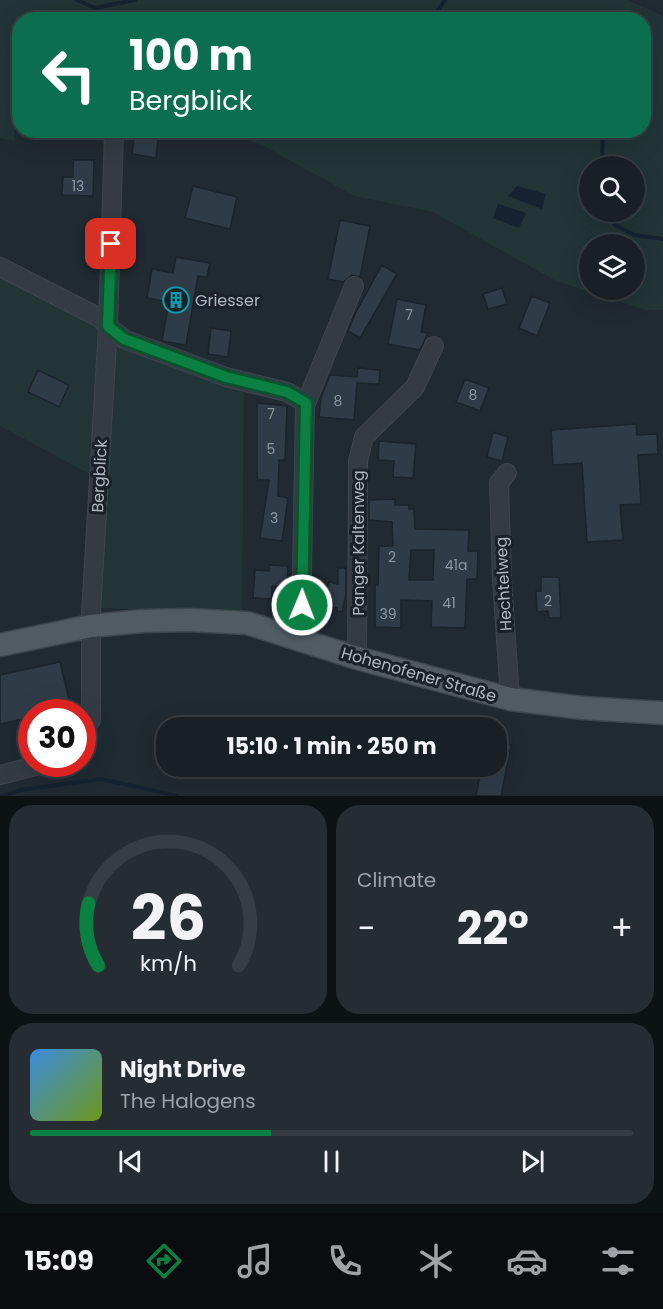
<!DOCTYPE html>
<meta charset="utf-8">
<style>
:root{--surface:#182026;--page:#252d32;--text:#f1f3f6;--muted:#9fa3a7;--line:#363e43;--accent:#0b8043}
body{margin:0;font-family:Poppins,sans-serif;background:var(--page);color:var(--text);height:100vh;display:flex;flex-direction:column;font-size:22px;white-space:nowrap}
*{box-sizing:border-box;margin:0}
p{font-size:20px;color:var(--muted)}
.icon{flex:none;width:33px;height:33px;fill:none;stroke:currentColor;stroke-width:2;stroke-linecap:round;stroke-linejoin:round}
.map{position:relative;height:796px;overflow:hidden}
.sheet{display:flex;flex-direction:column;gap:9px;padding:9px;background:#0d1215;flex:1}
.sheet>*{flex:none}
.guide{position:absolute;left:12px;top:12px;width:639px;height:126px;border-radius:24px;box-shadow:0 6px 24px #0002,0 0 0 2px var(--line);background:#0b6e4f;color:#fff;overflow:hidden}
.tools{position:absolute;left:579px;top:156px;display:grid;gap:12px}
.tools a{display:grid;place-items:center;width:66px;height:66px;border-radius:50%;background:var(--surface);box-shadow:0 6px 24px #0002,0 0 0 2px var(--line);font-size:30px}
.speed{position:absolute;left:18px;top:699px;display:flex;gap:12px;font-size:30px;font-weight:700;text-align:center}
.speed>*{display:grid;place-content:center;width:78px;height:78px;border-radius:50%;background:var(--surface);box-shadow:0 6px 24px #0002,0 0 0 2px var(--line);line-height:1}
.speed .limit{border:9px solid #d22;background:#fff;color:#111}
.pin{position:absolute;display:grid;place-items:center;width:51px;height:51px;color:#fff;margin:-26px;border-radius:12px;box-shadow:0 3px 9px #0006}
.me{position:absolute;width:66px;margin:-33px;rotate:1deg;stroke-linejoin:round;filter:drop-shadow(0 0 4px #0008)}
.turn{display:flex;align-items:center;gap:21px;height:126px;padding:0 18px;font-size:27px}
.turn .icon{width:78px;height:78px;stroke-width:2.5}
.turn b{display:block;font-size:42px;line-height:51px}
.big{font-size:45px;font-weight:700;line-height:1.1}
.sheet .card{flex:1;display:flex;flex-direction:column;justify-content:center;gap:9px;min-width:0;padding:0 21px;border-radius:24px;background:var(--page)}
.sheet .dial{align-items:center;gap:0}
.dial svg{height:156px;overflow:visible;fill:none;stroke:var(--line);stroke-width:7;stroke-linecap:round;text-anchor:middle}
.dial text{fill:var(--text);stroke:none}
.song{display:flex;align-items:center;gap:18px}
.cover{width:72px;height:72px;border-radius:9px;background:linear-gradient(135deg,hsl(210 70% 55%),hsl(80 70% 35%))}
.played{height:6px;border-radius:3px;background:linear-gradient(90deg,var(--accent) 40%,var(--line) 40%)}
.keys{display:flex;justify-content:space-around;direction:ltr}
.heat{display:flex;justify-content:space-between;align-items:center;font-size:33px;direction:ltr}
.sheet .tiles{flex:1;display:grid;gap:9px;grid-template-columns:1fr 1fr}
.card:last-child{grid-column:span 2}
.trip{position:absolute;left:156px;top:717px;width:351px;height:60px;border-radius:24px;background:var(--surface);box-shadow:0 6px 24px #0002,0 0 0 2px var(--line);font-weight:700;line-height:60px;text-align:center}
.tabs{display:flex;height:96px;justify-content:space-around;align-items:center;background:#0a0d0f;color:var(--muted)}
.tabs .icon{width:42px;height:42px}
.tabs .selected{color:var(--accent)}
.tabs b{font-size:27px;color:var(--text)}
.map>svg:first-child{display:block}
</style>
<div class="map">
<svg width="663" height="796" viewBox="0 0 663 796">
<rect width="100%" height="100%" fill="#202a33"/>
<path fill="#223435" fill-rule="evenodd" d="M0,0H628L663,16V310H646L556,281L433,212L354,196L262,145L222,131L644,130V20H20V101L14,102L15,141L0,138ZM590,166H634V212H590ZM590,244H634V290H590Z
M0,277L124,339L244,382L242,611L87,608L97,478L0,426Z"/>
<path fill="#152330" d="M517,186L546,194L542,209L508,196Z
M498,204L526,213L519,228L493,218Z"/>
<g fill="none" stroke-linecap="round" stroke-linejoin="round">
<path stroke="#152330" stroke-width="4" d="M77,0L95,8L135,0
M431,20L445,0
M505,20C520,7 550,12 567,20
M602,166L603,130
M606,212L615,225L634,235L663,239
M2,796L21,790L101,779L177,796"/>
</g>
<path fill="#2f3c47" stroke="#1b232b" stroke-width="1.5" fill-rule="evenodd" d="M135,130H159L156,158L132,154Z
M73,160H94L93,196L62,195L63,177H73Z
M193,186L237,197L230,229L185,218Z
M340,220L370,226L360,277L352,275L343,282L328,279Z
M176,257L210,263L207,277L198,276L186,345L162,341L169,302L147,298L152,269L173,273Z
M382,265L397,274L360,338L348,331L356,312Z
M502,288L507,304L488,309L483,294Z
M532,296L550,303L537,336L519,328Z
M397,299L426,305L421,332L428,333L420,350L388,344Z
M211,328L231,331L228,357L208,354Z
M358,368L380,370L379,384L357,383L354,420L319,417L321,398L330,375L357,377Z
M38,370L69,385L59,407L28,392Z
M465,379L489,388L480,411L456,402Z
M257,403L287,406L285,460H279L278,496L288,498L282,541L260,538L269,480H257Z
M636,424L637,435L657,434L658,454L638,455L641,504L620,505L623,540L587,542L582,463L553,465L551,430Z
M493,432L508,437L502,461L487,457Z
M379,441L416,444L413,478L393,477L394,461L378,460Z
M395,499V505H409V509H414L415,529L469,530L468,551H478L477,579H467L465,628L431,627L432,601L401,600V628L375,627V585H378L379,546H393L392,522L369,520V500ZM411,550H434L433,580H409Z
M269,565L288,566L287,587L272,586V599L253,598L255,570L269,571Z
M338,568H346V594L342,612L337,611V608L323,604L329,582L338,584Z
M541,577H559L561,618H549L548,611L537,612L536,591H541Z
M60,662L71,708L51,712H32V717L0,724V675Z
M496,742L511,745L501,796H476L482,766H496Z"/>
<g fill="none" stroke-linecap="round" stroke-linejoin="round">
<g stroke="#3d454e" stroke-width="20">
<path id="minor" d="M114,133L108,326L124,339L226,377L287,392L306,403
M0,267L100,318L108,326L91,613V720L82,733
M507,473L499,483L502,580L510,699
M299,639L301,627L305,406L354,286
M357,658L358,461L364,437L415,387L434,346
M0,775L43,764"/>
</g>
<g stroke="#3d454e" stroke-width="25">
<path id="major" d="M0,645L91,626L143,621L189,620L247,623L357,658L510,699L583,708L663,713"/>
</g>
<use href="#minor" stroke="#333c44" stroke-width="18"/>
<use href="#major" stroke="#515b64" stroke-width="22"/>
</g>
<g fill="none" stroke-linecap="round" stroke-linejoin="round">
<g stroke="#07532c" stroke-width="15">
<path id="route" d="M111,244L108,326L124,339L226,377L287,392L306,403L302,605"/>
</g>
<use href="#route" stroke="#0b8043" stroke-width="10"/>
</g>
<defs>
<g id="building-ring" transform="scale(1.35)"><circle r="9.5" fill="#192129" stroke="#0f9aa8" stroke-width="1.5"/><path d="M-4-6H4V6H1V3H-1V6H-4ZM-2.5-4.3h1.7v1.8h-1.7ZM.8-4.3h1.7v1.8H.8ZM-2.5-1h1.7V.8h-1.7ZM.8-1h1.7V.8H.8Z" fill="#0f9aa8"/></g>
</defs>
<g fill-rule="evenodd">
<use href="#building-ring" x="176" y="300"/>
</g>
<g text-anchor="middle" stroke-width="6" stroke-linejoin="round" paint-order="stroke">
<g font-size="14" fill="#8c97a1">
<text x="78" y="191">13</text>
<text x="409" y="320">7</text>
<text x="473" y="400">8</text>
<text x="338" y="406">8</text>
<text x="271" y="419">7</text>
<text x="271" y="454">5</text>
<text x="274" y="523">3</text>
<text x="392" y="562">2</text>
<text x="456" y="570">41a</text>
<text x="548" y="606">2</text>
<text x="449" y="608">41</text>
<text x="388" y="619">39</text>
</g>
<g font-size="16" fill="#adb7c1" stroke="#192129" text-anchor="start">
<text x="195" y="306">Griesser</text>
</g>
<g font-size="16" fill="#adb7c1" stroke="#192129">
<text transform="translate(99 476) rotate(-87)" y="6">Bergblick</text>
<text transform="translate(358 543) rotate(-90)" y="6">Panger Kaltenweg</text>
<text transform="translate(503 584) rotate(-93)" y="6">Hechtelweg</text>
<text transform="translate(419 674) rotate(16)" y="6">Hohenofener Straße</text>
</g>
</g>
</svg>
<div class="tools">
<a><svg class="icon" aria-label="search" viewBox="0 0 24 24"><circle cx="10" cy="10" r="6"/><path d="M15 15l6 6"/></svg></a>
<a><svg class="icon" aria-label="layers" viewBox="0 0 24 24"><path d="M12 4l9 5-9 5-9-5zM3 14l9 5 9-5"/></svg></a>
</div>
<div class="speed"><div class="limit">30</div></div>
<div class="pin" style="left:111px;top:244px;background:#d93025"><svg class="icon" aria-label="arrive" viewBox="0 0 24 24"><path d="M6 21V4h12l-3 4 3 4H6"/></svg></div>
<svg class="me" style="left:302px;top:605px" viewBox="-20 -20 40 40"><circle r="17" fill="#0b8043" stroke="#fff" stroke-width="3"/><path d="M0-11L8 9 0 5-8 9z" fill="#fff"/></svg>
<div class="trip">15:10 · 1 min · 250 m</div>
<div class="guide">
<div class="turn"><svg class="icon" aria-label="left" viewBox="0 0 24 24"><path d="M17 20v-9H6M10 6l-5 5 5 5"/></svg><div><b>100 m</b>Bergblick</div></div>
</div>
</div>
<section class="sheet">
<div class="tiles">
<div class="card dial"><svg viewBox="0 0 100 80">
<path d="M14 69A42 42 0 1 1 86 69"/>
<path d="M14 69A42 42 0 0 1 9 37" stroke="#0b8043"/>
<text x="50" y="56" font-size="32" font-weight="700">26</text>
<text x="50" y="72" font-size="11">km/h</text>
</svg></div>
<div class="card"><p>Climate</p>
<div class="heat"><a>−</a><b class="big">22°</b><a>+</a></div>
</div>
<div class="card">
<div class="song"><i class="cover"></i><div><b>Night Drive</b><p>The Halogens</p></div></div>
<div class="played"></div>
<div class="keys"><svg class="icon" aria-label="previous" viewBox="0 0 24 24"><path d="M18 5L8 12l10 7zM5 5v14"/></svg><svg class="icon" aria-label="pause" viewBox="0 0 24 24"><path d="M8 5v14M16 5v14"/></svg><svg class="icon" aria-label="next" viewBox="0 0 24 24"><path d="M6 5l10 7-10 7zM19 5v14"/></svg></div>
</div>
</div>
</section>
<nav class="tabs">
<b>15:09</b>
<svg class="icon selected" aria-label="directions" viewBox="0 0 24 24"><path d="M12 3l9 9-9 9-9-9zM9 14v-3h6M13 9l2 2-2 2"/></svg>
<svg class="icon" aria-label="music" viewBox="0 0 24 24"><path d="M9 18V5l10-2v13"/><circle cx="6" cy="18" r="3"/><circle cx="16" cy="16" r="3"/></svg>
<svg class="icon" aria-label="phone" viewBox="0 0 24 24"><path d="M5 4h4l2 5-3 2q2 4 5 5l2-3 5 2v4C11 20 4 13 5 4z"/></svg>
<svg class="icon" aria-label="climate" viewBox="0 0 24 24"><path d="M12 3v18M4 7l16 10M4 17L20 7"/></svg>
<svg class="icon" aria-label="car" viewBox="0 0 24 24"><path d="M5 17H2v-5l4-1 3-4h7l3 4 3 1v5h-3M9 17h6M6 11h13"/><circle cx="7" cy="17" r="2"/><circle cx="17" cy="17" r="2"/></svg>
<svg class="icon" aria-label="filters" viewBox="0 0 24 24"><path d="M4 7h16M4 17h16"/><circle cx="9" cy="7" r="2"/><circle cx="15" cy="17" r="2"/></svg>
</nav>
